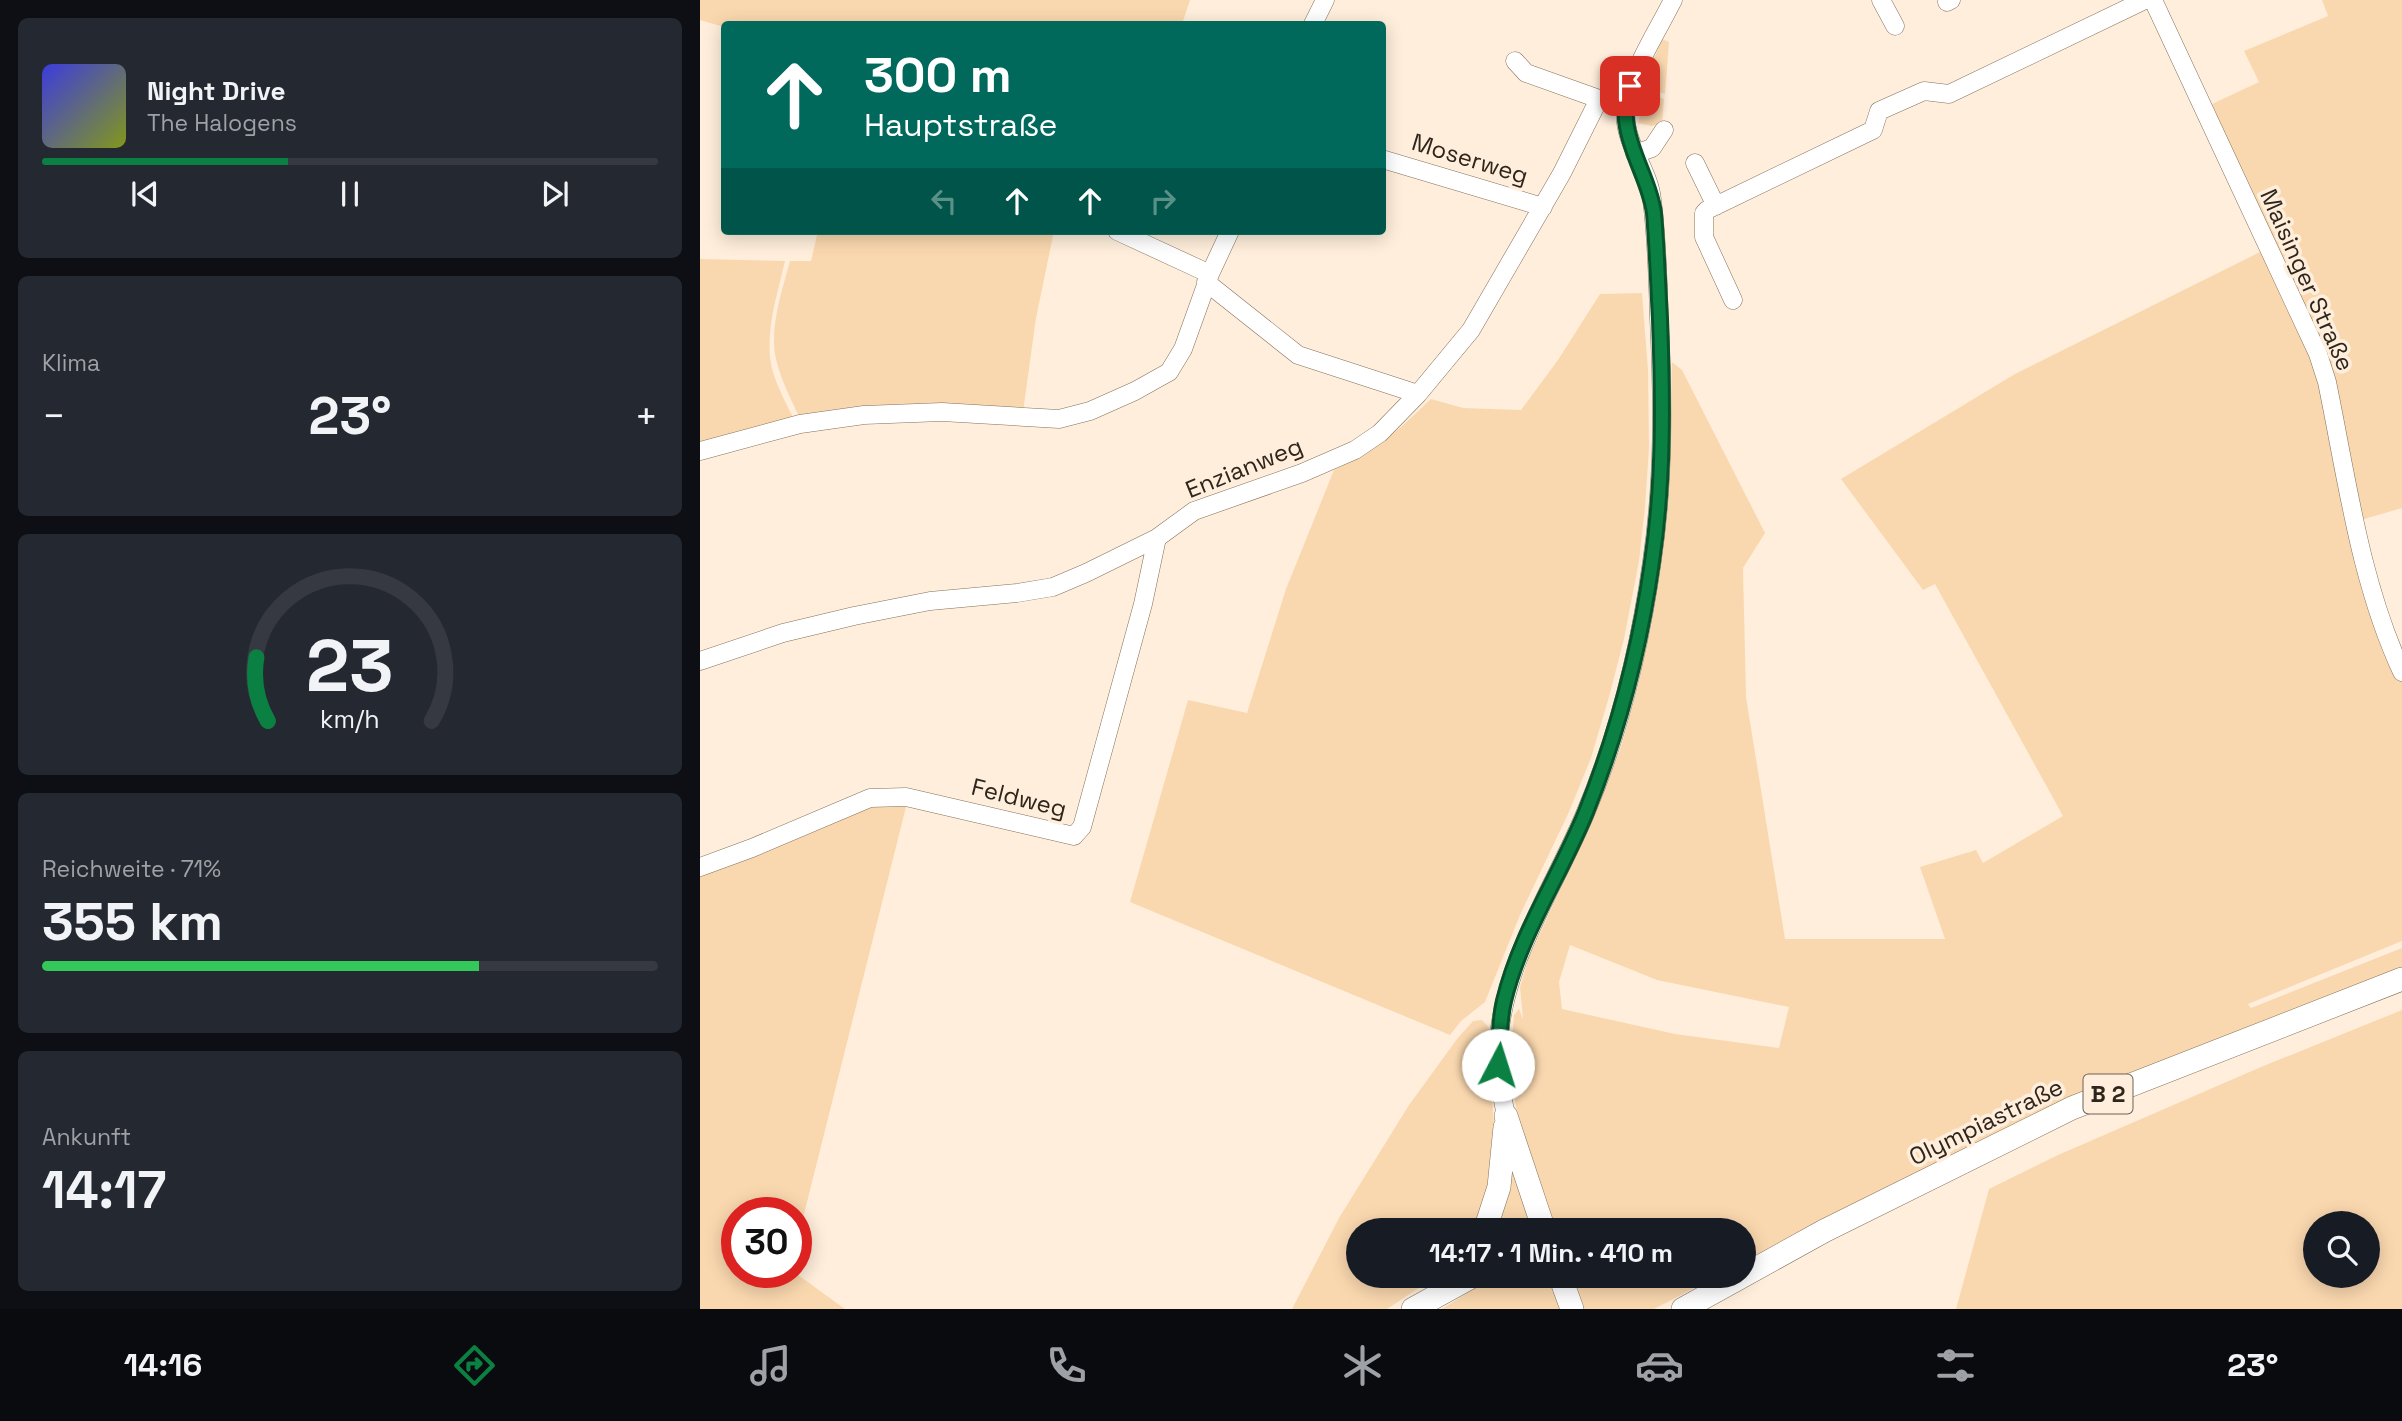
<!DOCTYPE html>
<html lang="de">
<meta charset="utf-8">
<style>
:root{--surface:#171b24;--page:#242831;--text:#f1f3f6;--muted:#9ea1a6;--line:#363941;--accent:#0b8043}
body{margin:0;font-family:"Space Grotesk",sans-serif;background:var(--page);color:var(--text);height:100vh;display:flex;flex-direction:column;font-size:26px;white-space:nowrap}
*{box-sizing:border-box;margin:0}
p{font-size:23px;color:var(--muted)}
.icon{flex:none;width:38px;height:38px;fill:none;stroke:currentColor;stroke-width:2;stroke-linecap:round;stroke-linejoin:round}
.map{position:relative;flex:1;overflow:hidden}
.side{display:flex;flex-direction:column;gap:18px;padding:18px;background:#0d0f14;width:700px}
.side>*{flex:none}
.guide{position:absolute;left:21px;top:21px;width:665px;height:214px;border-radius:7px;box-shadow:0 4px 18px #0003;background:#00695c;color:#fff;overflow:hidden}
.buttons{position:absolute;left:1603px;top:1211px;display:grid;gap:14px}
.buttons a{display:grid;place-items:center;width:77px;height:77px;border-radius:50%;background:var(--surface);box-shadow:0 4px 18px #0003;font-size:35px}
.speed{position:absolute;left:21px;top:1197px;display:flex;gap:14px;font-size:35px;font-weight:700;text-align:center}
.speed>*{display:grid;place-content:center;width:91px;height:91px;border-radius:50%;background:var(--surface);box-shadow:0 4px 18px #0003;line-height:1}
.speed .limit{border:10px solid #d22;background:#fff;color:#111}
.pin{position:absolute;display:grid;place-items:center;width:60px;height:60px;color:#fff;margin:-30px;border-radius:14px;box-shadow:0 4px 10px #0006}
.me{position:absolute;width:77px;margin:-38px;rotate:5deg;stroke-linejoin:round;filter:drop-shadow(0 0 5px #0008)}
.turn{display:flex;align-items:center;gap:24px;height:147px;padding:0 28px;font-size:32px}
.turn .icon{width:91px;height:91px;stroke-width:2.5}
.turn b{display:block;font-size:49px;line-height:60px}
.lanes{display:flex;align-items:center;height:66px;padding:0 28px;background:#0003;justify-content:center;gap:35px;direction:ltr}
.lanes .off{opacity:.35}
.big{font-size:52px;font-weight:700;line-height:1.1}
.side .tile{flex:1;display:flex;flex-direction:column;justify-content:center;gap:10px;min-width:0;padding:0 24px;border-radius:10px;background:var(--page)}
.side .dial{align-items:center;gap:0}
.dial svg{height:182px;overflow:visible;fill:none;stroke:var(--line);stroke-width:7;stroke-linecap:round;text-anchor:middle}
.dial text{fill:var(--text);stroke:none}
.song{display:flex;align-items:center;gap:21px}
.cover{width:84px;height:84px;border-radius:10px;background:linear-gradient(135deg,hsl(240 70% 55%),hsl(70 70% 35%))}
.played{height:7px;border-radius:4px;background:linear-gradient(90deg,var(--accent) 40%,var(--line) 40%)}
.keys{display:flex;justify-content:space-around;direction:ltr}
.heat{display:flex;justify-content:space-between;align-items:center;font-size:38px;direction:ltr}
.charge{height:10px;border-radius:5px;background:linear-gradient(90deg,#34c759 71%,var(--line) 0)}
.trip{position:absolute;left:646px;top:1218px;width:410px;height:70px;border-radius:35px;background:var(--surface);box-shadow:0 4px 18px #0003;font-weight:700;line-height:70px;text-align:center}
.menu{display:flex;height:112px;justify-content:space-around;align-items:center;background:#090b0e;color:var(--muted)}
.menu .icon{width:49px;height:49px}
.menu .current{color:var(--accent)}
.menu b{font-size:32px;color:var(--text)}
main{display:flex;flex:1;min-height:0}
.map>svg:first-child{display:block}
</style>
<main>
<section class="side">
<div class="tile">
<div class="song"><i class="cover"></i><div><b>Night Drive</b><p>The Halogens</p></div></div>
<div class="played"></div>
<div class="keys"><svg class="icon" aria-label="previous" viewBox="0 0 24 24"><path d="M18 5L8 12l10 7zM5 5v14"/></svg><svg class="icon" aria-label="pause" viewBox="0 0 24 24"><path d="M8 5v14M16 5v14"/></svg><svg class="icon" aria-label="next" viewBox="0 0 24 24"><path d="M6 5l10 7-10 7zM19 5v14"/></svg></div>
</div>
<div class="tile"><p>Klima</p>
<div class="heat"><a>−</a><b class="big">23°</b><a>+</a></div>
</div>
<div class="tile dial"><svg viewBox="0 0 100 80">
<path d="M14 69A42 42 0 1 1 86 69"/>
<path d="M14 69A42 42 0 0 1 9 41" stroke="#0b8043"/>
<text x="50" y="56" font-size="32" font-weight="700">23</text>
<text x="50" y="72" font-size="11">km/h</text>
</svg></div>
<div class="tile"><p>Reichweite · 71%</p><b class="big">355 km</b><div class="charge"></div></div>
<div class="tile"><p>Ankunft</p><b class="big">14:17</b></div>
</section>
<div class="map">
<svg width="1702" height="1309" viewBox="0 0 1702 1309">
<rect width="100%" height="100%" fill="#ffeedb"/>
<path fill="#fad8af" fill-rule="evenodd" d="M0,0H490L482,24H24V27L0,20Z
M1622,0H1702V508L1661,520L1697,674L1702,682V941L1548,1004L1551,1008L1702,948V970L1106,1229L1043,1262V1230H854C836,1177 815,1125 811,1069C809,1052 813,1033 814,1015L819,1009L823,1019L820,987L829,957L894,816L921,747L938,686L952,622L968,502L972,362L982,370L1065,533L1043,568L1046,697L1085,939H1245L1220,867L1276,850L1283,863L1363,816L1235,584L1223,590L1141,479L1315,374L1568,248L1510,105L1559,82L1544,51L1628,16ZM870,945L957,980L1089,1007L1079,1048L975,1034L862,1009L859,982Z
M962,39L969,42L965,94L943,86Z
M941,91L964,99L962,123L952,126L938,123L942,106L936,105Z
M118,231H354L336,318L323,412L101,421C92,401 81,381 76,359C69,328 82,291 90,261H111Z
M0,259L85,261C78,292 67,324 70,357C72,379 86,402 95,422L0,447Z
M942,293L948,370L949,448L945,507L939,561L924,639L909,697L891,758L869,812L820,915L785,1002L761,1021L750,1035L430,902L488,700L547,713L586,589L634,470C676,452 699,429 731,399L763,408L821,410L858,360L900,294Z
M208,799L96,1246V1213H37V1272H94L145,1309H0V872L171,801Z
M1702,1010V1309H1256L1289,1189L1358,1155L1561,1067ZM1615,1223H1668V1276H1615Z
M782,1020L792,1031L790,1067L797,1168L777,1230H658V1276H737L687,1309H592L639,1218L709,1105L757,1039L773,1021Z
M812,1168L831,1229L792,1230Z
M794,1276H849L861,1309H742Z
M871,1276H1017L954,1309H883Z"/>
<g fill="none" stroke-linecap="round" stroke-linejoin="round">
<g stroke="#83715b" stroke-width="19">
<path id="minor" d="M1181,0L1195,26
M1453,0L1618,354L1627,382C1647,479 1660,582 1702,672
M1247,2L1251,0
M613,24L625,0
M815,61L826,73L899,99
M935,154L952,148L964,130
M682,159L843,207
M995,163L1016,206
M417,231L510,274
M506,282L598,355L718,394
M1033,300L1004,237V213L1007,210L1173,130L1179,111L1224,91L1249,94L1445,0
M0,451L100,424L164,415L242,412L359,419L390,411L435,391L469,372L483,349L510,274L530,231
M0,661L83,633L154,616L230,601L317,593L353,587L386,573L457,538L494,511L602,473L655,450L680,433L718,394L771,330L862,173L899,99L926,105
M0,867L52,848L170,798L206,797L374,836L382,827L443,604L457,538
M806,1116C803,1100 799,1082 798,1065C795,973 851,895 885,814C919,734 940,647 952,561C964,480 963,398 959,317C958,278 957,239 952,200C949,168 921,141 926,106C931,71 957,32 973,0"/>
</g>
<g stroke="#83715b" stroke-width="24">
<path id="major" d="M806,1116L844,1230
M785,1230L799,1187L805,1127
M860,1276L872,1309
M713,1309L773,1276
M983,1309L1124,1231L1372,1108L1702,979"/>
</g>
<use href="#minor" stroke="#fff" stroke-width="18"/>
<use href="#major" stroke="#fff" stroke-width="23"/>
</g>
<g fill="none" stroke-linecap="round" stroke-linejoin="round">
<g stroke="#07532c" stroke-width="18">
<path id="route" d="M798,1065C800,1044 799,1021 804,1001C820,934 860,876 886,812C918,732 940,647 952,562C964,481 963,400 960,319C958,283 957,248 954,213C950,183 932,157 927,127C924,113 927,100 930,86"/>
</g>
<use href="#route" stroke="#0b8043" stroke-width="12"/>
</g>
<g text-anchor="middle" stroke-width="7" stroke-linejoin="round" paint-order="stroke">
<rect fill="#ffeedb" stroke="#6d6256" stroke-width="2" x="1383.5" y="1074.5" width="49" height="39" rx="5"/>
<g font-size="23" font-weight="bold" fill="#2e261d">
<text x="1408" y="1102">B 2</text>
</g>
<g font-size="24" fill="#2e261d" stroke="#ffeedb">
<text transform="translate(770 159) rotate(17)" y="8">Moserweg</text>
<text transform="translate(1607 280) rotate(66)" y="8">Maisinger Straße</text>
<text transform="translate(544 468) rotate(-22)" y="8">Enzianweg</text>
<text transform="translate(319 798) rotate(14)" y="8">Feldweg</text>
<text transform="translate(1286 1122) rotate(-26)" y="8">Olympiastraße</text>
</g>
</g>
</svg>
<div class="buttons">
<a><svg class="icon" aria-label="search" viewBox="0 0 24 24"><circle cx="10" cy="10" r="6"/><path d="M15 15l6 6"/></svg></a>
</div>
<div class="speed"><div class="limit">30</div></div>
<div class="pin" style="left:930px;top:86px;background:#d93025"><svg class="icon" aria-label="arrive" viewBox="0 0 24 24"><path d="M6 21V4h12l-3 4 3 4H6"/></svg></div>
<svg class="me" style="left:798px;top:1065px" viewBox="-20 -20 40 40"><circle r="19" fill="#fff"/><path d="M0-13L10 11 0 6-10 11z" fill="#0b8043"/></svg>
<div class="trip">14:17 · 1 Min. · 410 m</div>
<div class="guide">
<div class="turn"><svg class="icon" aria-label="ahead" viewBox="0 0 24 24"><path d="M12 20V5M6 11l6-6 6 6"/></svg><div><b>300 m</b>Hauptstraße</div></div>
<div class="lanes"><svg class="icon off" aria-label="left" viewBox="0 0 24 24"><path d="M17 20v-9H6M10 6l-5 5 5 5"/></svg><svg class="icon" aria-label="ahead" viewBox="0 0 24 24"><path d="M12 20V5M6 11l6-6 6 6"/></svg><svg class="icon" aria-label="ahead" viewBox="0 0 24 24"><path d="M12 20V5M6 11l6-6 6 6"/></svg><svg class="icon off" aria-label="right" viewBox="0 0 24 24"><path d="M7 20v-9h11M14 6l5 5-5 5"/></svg></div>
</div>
</div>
</main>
<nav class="menu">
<b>14:16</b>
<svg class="icon current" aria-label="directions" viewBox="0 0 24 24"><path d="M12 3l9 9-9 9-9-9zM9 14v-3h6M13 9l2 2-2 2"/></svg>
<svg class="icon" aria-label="music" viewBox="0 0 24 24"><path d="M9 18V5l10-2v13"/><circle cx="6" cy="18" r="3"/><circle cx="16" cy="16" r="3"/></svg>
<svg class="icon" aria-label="phone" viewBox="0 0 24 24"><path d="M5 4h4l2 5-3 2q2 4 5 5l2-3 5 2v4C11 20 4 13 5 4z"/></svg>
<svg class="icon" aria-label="climate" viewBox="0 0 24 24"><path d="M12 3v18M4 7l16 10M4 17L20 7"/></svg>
<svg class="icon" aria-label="car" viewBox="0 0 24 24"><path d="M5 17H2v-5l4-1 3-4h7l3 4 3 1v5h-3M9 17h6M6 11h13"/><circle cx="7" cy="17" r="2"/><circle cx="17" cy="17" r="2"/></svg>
<svg class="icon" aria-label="filters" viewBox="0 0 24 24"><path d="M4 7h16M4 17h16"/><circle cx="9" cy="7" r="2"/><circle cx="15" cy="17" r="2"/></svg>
<b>23°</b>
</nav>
